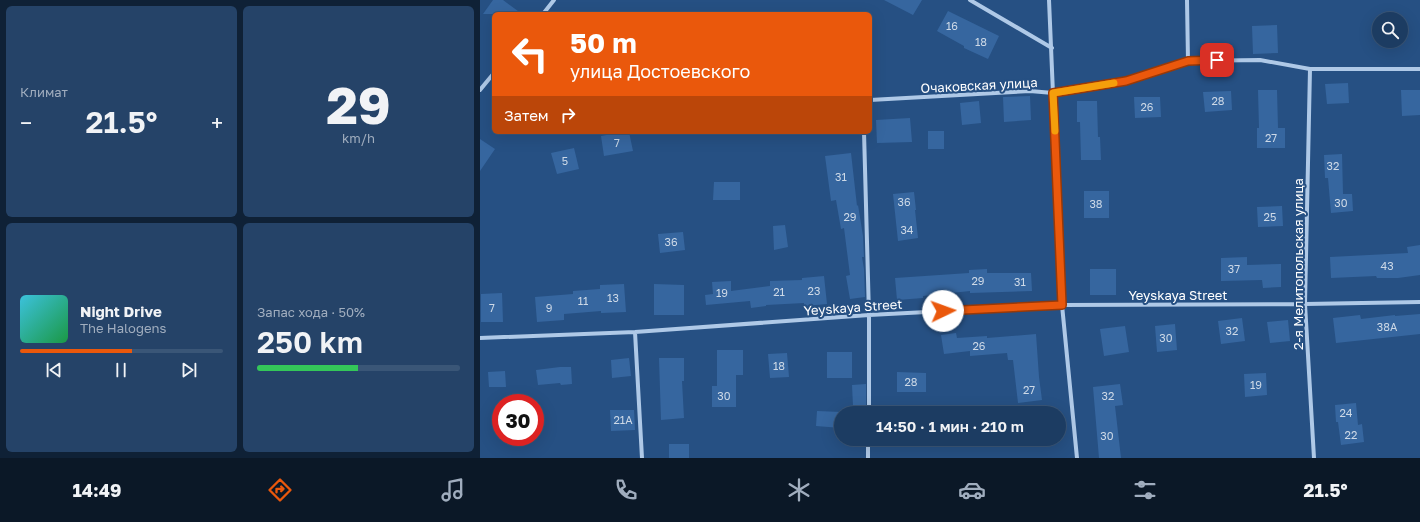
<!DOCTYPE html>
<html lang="ru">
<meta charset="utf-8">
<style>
:root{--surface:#1c3c62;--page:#254368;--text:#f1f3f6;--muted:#a0adbe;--line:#3a5677;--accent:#ea580c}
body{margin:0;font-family:"Golos Text",sans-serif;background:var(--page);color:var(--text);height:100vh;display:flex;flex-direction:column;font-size:15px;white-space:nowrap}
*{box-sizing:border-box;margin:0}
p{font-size:13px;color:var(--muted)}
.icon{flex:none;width:22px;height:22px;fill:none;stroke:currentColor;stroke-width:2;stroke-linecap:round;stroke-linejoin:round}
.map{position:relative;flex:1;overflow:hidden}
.side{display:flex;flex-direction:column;gap:6px;padding:6px;background:#0f2136;width:480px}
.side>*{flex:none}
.guide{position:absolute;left:12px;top:12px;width:380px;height:122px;border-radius:6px;box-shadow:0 4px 16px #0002,0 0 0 1px var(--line);background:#ea580c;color:#fff;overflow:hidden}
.buttons{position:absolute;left:892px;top:12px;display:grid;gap:8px}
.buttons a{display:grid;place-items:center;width:36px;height:36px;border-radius:50%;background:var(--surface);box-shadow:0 4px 16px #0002,0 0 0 1px var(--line);font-size:20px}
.speed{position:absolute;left:12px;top:394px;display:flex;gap:8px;font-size:20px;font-weight:700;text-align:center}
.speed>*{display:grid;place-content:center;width:52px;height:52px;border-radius:50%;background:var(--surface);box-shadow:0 4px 16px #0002,0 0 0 1px var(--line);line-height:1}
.speed .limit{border:6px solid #d22;background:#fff;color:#111}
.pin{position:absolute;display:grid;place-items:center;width:34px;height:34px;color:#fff;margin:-17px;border-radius:8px;box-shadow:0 2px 6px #0006}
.me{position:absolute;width:44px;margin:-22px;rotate:87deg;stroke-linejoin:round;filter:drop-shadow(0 0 3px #0008)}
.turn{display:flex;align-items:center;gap:14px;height:84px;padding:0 12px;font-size:18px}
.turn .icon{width:52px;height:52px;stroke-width:2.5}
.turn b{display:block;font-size:28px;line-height:34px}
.then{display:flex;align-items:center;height:38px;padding:0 12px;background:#0003;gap:8px;font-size:15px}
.big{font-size:30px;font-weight:600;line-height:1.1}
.side .card{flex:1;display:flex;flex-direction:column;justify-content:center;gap:6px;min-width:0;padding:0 14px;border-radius:6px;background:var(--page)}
.side .dial{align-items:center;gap:0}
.dial b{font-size:52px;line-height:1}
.song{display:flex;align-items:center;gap:12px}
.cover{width:48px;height:48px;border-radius:6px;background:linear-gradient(135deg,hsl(190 70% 55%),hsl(140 70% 35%))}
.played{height:4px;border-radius:2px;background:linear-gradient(90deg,var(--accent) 55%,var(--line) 55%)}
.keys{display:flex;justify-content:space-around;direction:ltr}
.heat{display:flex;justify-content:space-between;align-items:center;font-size:22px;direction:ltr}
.charge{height:6px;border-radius:3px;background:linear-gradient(90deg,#34c759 50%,var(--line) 0)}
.side .tiles{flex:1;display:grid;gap:6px;grid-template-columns:repeat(2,1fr)}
.trip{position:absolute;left:354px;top:406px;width:232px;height:40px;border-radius:20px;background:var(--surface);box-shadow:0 4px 16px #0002,0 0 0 1px var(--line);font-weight:600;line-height:40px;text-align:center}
.tab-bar{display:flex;height:64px;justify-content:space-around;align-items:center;background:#0b1827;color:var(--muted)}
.tab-bar .icon{width:28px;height:28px}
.tab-bar .selected{color:var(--accent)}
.tab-bar b{font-size:18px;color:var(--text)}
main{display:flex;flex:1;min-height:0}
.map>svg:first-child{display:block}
</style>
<main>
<section class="side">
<div class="tiles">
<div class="card"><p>Климат</p>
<div class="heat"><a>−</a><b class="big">21.5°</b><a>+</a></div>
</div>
<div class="card dial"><b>29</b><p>km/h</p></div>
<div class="card">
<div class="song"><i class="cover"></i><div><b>Night Drive</b><p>The Halogens</p></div></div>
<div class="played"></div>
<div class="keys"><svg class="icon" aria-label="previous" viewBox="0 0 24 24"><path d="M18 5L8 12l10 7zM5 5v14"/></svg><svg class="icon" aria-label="pause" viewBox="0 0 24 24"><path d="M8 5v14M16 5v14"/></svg><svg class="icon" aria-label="next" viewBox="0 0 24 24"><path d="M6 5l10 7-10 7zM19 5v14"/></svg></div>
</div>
<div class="card"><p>Запас хода · 50%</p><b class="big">250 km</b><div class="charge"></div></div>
</div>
</section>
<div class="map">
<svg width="940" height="458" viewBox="0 0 940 458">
<rect width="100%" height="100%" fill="#265083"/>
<path fill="#36669f" d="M13,0H23L42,14H3Z
M404,0H442L433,15Z
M468,11L519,36L508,59L484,48V46L457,31Z
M797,25L798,53L773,54L772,26Z
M868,83L869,103L847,104L845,84Z
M778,90H797L798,128H805V148H777V128H779Z
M921,90H940V115L922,116Z
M751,91L752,110L725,112L723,92Z
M550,96L551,120L524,122L523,97Z
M654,97H680L681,117L655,118Z
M499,101L501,123L482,125L480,103Z
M597,101H617L618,137H620L621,160H601L600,122H597Z
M430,118L432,142L397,143L396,120Z
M448,131H464V149H448Z
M143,132H149L153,151L124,156L121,136Z
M0,139L15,149L0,171Z
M94,148L99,169L77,174L71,153Z
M371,153L377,206L378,205L383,236L384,257H382L384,269L385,297L370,299L366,276L370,275L364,228L361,229L356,200L351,201L345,156Z
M862,154L863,194H872L873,211L851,213L848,178H845L844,155Z
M234,182H260V200H233Z
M604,191H629V218H604Z
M434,192L436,210H435L438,238L418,241L413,194Z
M802,206L803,226L778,227L777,207Z
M305,225L308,247L294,250L293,226Z
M203,232L205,250L180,253L178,234Z
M940,245V275L918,278H897L896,276L851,278L850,257L928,253L927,247Z
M767,257V265L801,264V287L783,288L782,280L741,281V258Z
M507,269V273H551L552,291L490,293V291L443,296V298L417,300L415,278L489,273V270Z
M610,269H636V295H610Z
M344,276L347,304L324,306V303L286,305V306L271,308L270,301L226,305L225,295L233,294L232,282L251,281V291L290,286V281L322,280V278Z
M144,284L146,312L121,313V311L84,314V320L57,322L55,297L93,294V291L120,289V285Z
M174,284L204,285V315H174Z
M22,293L23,322H1V294Z
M940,314V334L856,343L853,318L880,315L881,319L915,315V316Z
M762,318L765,341L741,344L738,321Z
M808,320L810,341L790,343L787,322Z
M695,324L697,350L677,352L675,326Z
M645,326L649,352L624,356L620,329Z
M476,333L477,338L507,336V338L556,334L559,377L562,400L538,403L533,360H528L527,353L490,356V351L464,354L461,335Z
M237,350H263V375H256V407H232V386H237Z
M347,352H372V378H347Z
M307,353L309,377L290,378L288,354Z
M149,358L151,376L132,378L131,360Z
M179,358H204V381H202L204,418L181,420Z
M80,367H91L92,384L81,385L80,383L58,385L56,370Z
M25,371L26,387H9L8,372Z
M417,372L446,373V392H417Z
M786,373L787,395L765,397L764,374Z
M386,384V405L373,406L372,385Z
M640,384L643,405L635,406L641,458H619L613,387Z
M876,403L878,425L882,424L884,442L861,445L858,422H856L855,405Z
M130,410H154L155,430L131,431Z
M337,411L361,412V428L336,426Z
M189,444H209V458H189Z"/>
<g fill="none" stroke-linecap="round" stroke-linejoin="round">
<path stroke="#afc9e7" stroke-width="4" d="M490,0L572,48
M569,0L582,305L597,458
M707,0L708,61
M63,14L74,0
M830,69L825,304L834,458
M0,90L14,73
M390,100L550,91L573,93L646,81L708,61L780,60L830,69H940
M384,132L389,315V413
M155,332L162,458
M0,338L155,332L389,315L582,305L825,304L940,302
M388,458V439"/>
</g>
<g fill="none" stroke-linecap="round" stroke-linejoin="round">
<g stroke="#983908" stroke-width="10">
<path id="route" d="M463,311L582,305L573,93L646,81L708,61L737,60"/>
</g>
<use href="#route" stroke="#ea580c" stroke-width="7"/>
<path stroke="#f59e0b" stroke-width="7" d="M575,131L573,93L634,83"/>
</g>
<g text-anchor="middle" stroke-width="4" stroke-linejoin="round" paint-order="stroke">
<g font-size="11" fill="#cdd9e7">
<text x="472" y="30">16</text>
<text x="501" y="46">18</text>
<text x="738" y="105">28</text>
<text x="667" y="111">26</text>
<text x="791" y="142">27</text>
<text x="137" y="147">7</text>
<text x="85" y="165">5</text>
<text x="853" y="170">32</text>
<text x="361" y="181">31</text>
<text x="424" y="206">36</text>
<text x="861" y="207">30</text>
<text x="616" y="208">38</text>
<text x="370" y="221">29</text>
<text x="790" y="221">25</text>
<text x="427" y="234">34</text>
<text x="191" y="246">36</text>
<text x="907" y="270">43</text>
<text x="754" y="273">37</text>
<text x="498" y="285">29</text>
<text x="540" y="286">31</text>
<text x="334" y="295">23</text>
<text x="299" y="296">21</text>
<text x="242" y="297">19</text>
<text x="133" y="302">13</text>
<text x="103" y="305">11</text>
<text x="12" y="312">7</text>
<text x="69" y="312">9</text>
<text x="907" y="331">38А</text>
<text x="752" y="335">32</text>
<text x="686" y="342">30</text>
<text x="499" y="350">26</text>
<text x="299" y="370">18</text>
<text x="431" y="386">28</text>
<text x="776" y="389">19</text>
<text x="549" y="394">27</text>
<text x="244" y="400">30</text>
<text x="628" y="400">32</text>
<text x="866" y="417">24</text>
<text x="143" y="424">21А</text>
<text x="871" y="439">22</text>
<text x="627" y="440">30</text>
</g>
<g font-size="13" fill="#fff" stroke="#265083">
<text transform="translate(499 85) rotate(-3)" y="5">Очаковская улица</text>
<text transform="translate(818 264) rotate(-90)" y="5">2-я Мелитопольская улица</text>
<text x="698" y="300">Yeyskaya Street</text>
<text transform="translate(373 307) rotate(-4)" y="5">Yeyskaya Street</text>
</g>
</g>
</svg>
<div class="buttons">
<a><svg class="icon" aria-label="search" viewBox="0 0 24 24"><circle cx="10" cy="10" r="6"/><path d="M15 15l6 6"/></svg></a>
</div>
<div class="speed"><div class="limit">30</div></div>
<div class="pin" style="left:737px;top:60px;background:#d93025"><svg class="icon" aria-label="arrive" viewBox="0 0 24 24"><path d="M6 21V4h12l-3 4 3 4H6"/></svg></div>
<svg class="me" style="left:463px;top:311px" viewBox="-20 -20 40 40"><circle r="19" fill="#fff"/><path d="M0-13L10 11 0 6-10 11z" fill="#ea580c"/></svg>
<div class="trip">14:50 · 1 мин · 210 m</div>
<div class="guide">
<div class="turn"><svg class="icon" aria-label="left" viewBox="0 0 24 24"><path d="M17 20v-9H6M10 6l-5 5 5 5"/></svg><div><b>50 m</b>улица Достоевского</div></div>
<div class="then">Затем<svg class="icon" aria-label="right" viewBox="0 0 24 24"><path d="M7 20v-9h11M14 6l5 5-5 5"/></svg></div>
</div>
</div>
</main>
<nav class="tab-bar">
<b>14:49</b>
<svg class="icon selected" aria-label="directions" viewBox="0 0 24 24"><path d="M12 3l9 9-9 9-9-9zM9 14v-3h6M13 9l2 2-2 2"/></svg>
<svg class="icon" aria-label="music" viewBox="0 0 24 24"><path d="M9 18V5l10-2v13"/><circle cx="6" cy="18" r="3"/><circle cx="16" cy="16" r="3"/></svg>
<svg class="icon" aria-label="phone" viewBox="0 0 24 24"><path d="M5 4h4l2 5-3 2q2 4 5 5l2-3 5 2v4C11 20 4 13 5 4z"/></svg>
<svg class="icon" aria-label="climate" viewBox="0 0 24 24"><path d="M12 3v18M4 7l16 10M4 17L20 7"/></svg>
<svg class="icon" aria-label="car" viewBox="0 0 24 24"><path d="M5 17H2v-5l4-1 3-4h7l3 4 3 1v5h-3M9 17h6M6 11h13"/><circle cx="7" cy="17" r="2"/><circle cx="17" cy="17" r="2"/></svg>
<svg class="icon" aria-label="filters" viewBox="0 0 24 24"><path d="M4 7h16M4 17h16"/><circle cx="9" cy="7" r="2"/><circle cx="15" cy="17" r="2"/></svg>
<b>21.5°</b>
</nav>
